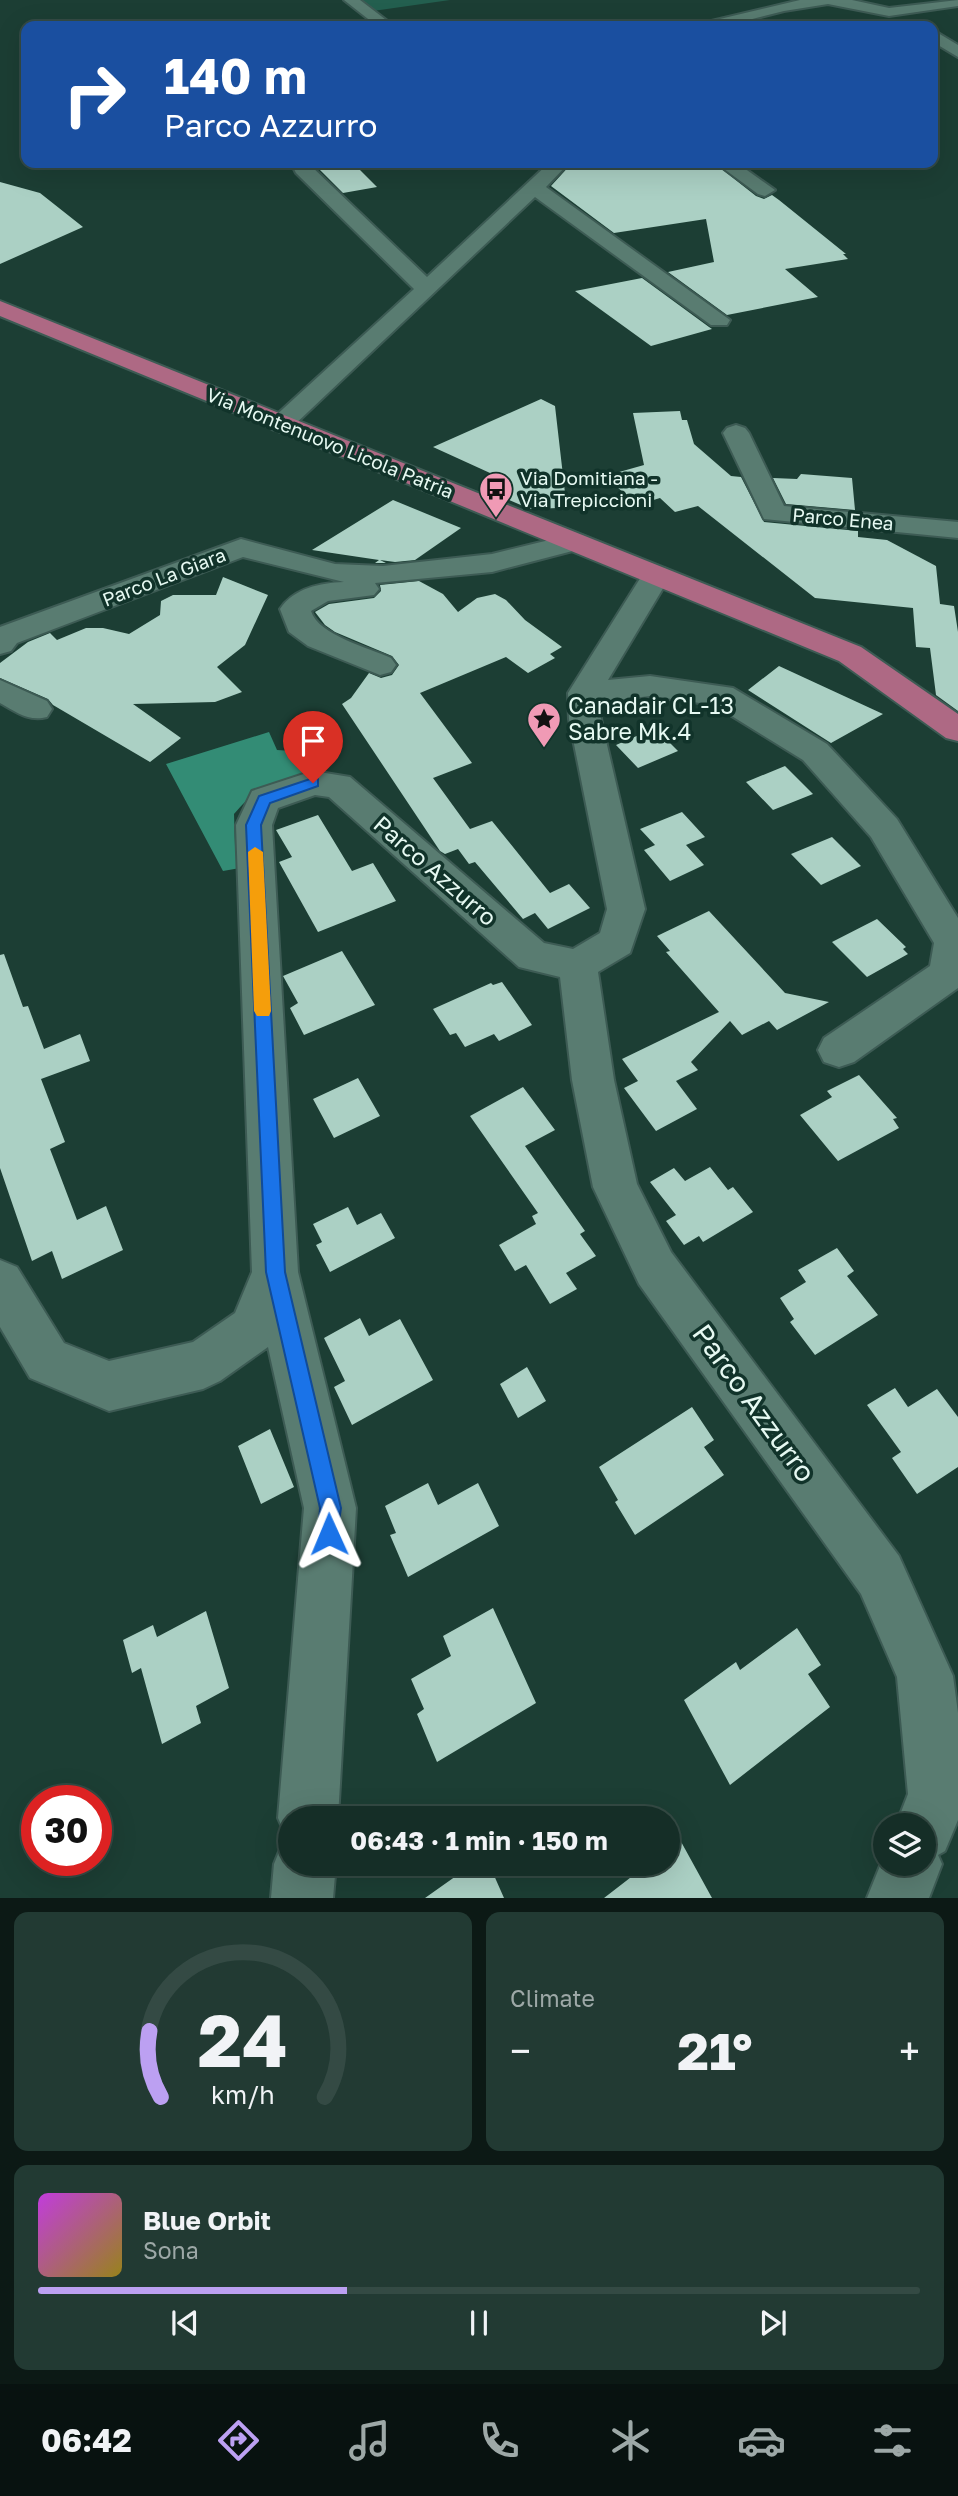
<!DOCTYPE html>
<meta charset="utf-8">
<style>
:root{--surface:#152e27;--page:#223a33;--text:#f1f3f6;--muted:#9da8a7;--line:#344a44;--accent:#bca0f2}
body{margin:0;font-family:"Golos Text",sans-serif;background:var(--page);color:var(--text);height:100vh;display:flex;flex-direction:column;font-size:26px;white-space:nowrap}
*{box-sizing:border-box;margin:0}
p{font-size:23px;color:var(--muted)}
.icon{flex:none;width:38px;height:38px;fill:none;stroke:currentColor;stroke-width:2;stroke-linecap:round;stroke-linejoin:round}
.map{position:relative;height:1898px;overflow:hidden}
.side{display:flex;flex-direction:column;gap:14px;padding:14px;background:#0c1915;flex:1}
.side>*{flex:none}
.top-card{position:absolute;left:21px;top:21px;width:917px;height:147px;border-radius:14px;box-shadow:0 7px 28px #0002,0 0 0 2px var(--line);background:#1a4fa0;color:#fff;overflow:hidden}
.controls{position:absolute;left:873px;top:1813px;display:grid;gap:14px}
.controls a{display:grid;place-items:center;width:63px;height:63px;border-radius:50%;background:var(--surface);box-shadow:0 7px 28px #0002,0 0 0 2px var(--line);font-size:35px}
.speed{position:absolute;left:21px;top:1785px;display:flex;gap:14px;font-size:35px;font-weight:700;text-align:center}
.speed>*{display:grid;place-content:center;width:91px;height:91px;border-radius:50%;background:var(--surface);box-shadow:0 7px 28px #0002,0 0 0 2px var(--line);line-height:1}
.speed .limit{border:10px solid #d22;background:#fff;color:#111}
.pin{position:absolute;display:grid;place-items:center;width:60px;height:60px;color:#fff;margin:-72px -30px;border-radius:50% 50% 50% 0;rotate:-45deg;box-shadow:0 0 7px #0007}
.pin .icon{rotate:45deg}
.me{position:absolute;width:77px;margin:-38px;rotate:359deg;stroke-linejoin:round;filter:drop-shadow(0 0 5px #0008)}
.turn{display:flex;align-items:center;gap:24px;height:147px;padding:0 28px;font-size:32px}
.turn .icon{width:91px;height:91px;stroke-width:2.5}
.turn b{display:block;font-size:49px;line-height:60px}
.big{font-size:52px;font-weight:700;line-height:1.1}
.side .widget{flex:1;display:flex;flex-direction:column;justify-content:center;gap:10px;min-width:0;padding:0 24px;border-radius:14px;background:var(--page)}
.side .dial{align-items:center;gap:0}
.dial svg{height:182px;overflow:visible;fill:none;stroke:var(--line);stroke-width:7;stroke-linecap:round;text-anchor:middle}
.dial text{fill:var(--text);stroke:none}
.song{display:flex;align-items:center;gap:21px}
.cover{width:84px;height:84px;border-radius:10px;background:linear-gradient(135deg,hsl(290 70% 55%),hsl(50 70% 35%))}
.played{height:7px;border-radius:4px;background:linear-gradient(90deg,var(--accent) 35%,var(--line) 35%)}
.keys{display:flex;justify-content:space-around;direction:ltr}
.heat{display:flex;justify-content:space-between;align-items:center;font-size:38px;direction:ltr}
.side .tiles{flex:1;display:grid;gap:14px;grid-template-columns:1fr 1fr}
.widget:last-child{grid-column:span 2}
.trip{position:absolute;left:278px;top:1806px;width:402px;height:70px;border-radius:35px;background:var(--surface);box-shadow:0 7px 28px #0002,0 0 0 2px var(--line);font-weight:700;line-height:70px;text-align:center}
.tabs{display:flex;height:112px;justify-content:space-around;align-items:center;background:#081210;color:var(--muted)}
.tabs .icon{width:49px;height:49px}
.tabs .current{color:var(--accent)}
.tabs b{font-size:32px;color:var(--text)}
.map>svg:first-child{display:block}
</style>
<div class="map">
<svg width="958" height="1898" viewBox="0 0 958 1898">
<rect width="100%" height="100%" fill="#1c3e34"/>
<path fill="#235f4f" d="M358,0H450L373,11Z"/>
<path fill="#338c75" d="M269,732L277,750L292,751L307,778C272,783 257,786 234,814L235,845L240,868L223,871L166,764Z"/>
<path fill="#abd0c4" d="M345,163H353L377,187L343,193L317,167Z
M572,163H714L756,196L764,199L772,195L779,200L846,254H843L848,259L785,269L818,297L727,315L668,272L714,262L706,219L614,233L551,186Z
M0,182L40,193L83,227L0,264Z
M642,278L709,327L712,329L651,346L575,291Z
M541,399L555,406L565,493H556L558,508L530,509L486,490L501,478L433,447Z
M680,411L682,420H687L694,444L731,476L741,477L764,522L858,531V537L887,540L936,566L940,604L954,606L958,632V711L936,695L930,648L916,647L913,608L815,598L698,506L675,512L660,498L637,505L605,476L644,465L633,413Z
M801,474L852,478L855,510L786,504L773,478L797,479Z
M393,500L461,528L415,560L395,562L380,560L386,563H375L379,560L312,550Z
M223,577L268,595L245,645L217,667L242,692L215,702L133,704L181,738L150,762L53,705L48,699L0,678V663L28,642L50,633L57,640L86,628H103L129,634L160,615L161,601L173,595H216Z
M419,581L443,594L458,612L477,598L495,594L506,600L525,620L562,647L550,654L555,658L528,673L506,657L420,693L472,763L433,778L470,829L492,821L550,893L569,884L590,908L548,929L535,913L523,919L475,862L469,864L458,849L445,854L440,851L342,704L351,698L369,673L381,678L392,675L399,665L392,656L335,632L325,625L315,612L329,604L374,598L381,591L380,585Z
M779,666L883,714L831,743L748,690Z
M655,728L678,751L638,768L616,745Z
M785,766L813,794L773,810L746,782Z
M682,812L705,837L686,845L704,865L670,881L644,850L655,845L640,829Z
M318,815L352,871L373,863L396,901L318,932L279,862L292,857L276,830Z
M832,837L861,866L821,885L791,854Z
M709,911L785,993L829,1002L777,1030L769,1021L742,1035L730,1021L691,1062L698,1070L676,1081L697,1109L656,1131L624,1088L638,1081L622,1059L719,1012L666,952L670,951L657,936Z
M877,919L906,947L903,949L908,954L867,977L832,942Z
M342,951L375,1005L304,1035L290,1008L298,1003L283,976Z
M4,954L23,1007L28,1006L44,1049L80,1034L90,1061L41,1079L65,1142L50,1149L77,1220L106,1206L123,1250L62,1279L52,1251L32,1261L0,1168V955Z
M502,982L532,1025L499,1041L494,1034L465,1047L456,1033L450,1035L433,1009L491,983L493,985Z
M859,1075L897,1118L893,1119L899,1128L838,1161L800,1115L832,1097L827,1091Z
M358,1078L380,1116L334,1138L313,1099Z
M523,1087L555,1130L525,1146L585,1231L580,1234L596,1256L566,1273L577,1289L550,1304L526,1265L515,1271L499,1245L536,1224L532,1216L538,1213L470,1116Z
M710,1167L728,1190L733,1187L753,1212L703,1242L699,1236L684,1245L666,1221L676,1215L650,1182L674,1168L685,1181Z
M348,1207L357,1225L381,1213L395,1238L330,1272L316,1245L322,1242L313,1224Z
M837,1248L854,1271L847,1276L878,1315L815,1355L790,1322L794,1319L780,1298L806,1282L798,1270Z
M360,1318L369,1336L400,1319L433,1380L352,1425L334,1387L345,1381L324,1338Z
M527,1367L546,1401L518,1418L500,1384Z
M895,1388L908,1407L937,1389L958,1417V1467L917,1494L892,1458L901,1452L867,1405Z
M692,1407L714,1440L704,1447L724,1475L635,1535L615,1502L618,1500L599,1467Z
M270,1429L294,1487L261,1504L238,1446Z
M428,1483L438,1505L478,1483L499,1526L408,1577L390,1535L396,1533L385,1506Z
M493,1608L536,1703L437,1762L417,1714L424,1709L411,1679L451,1656L443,1636Z
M206,1611L229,1688L196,1706L201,1723L162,1744L141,1668L132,1673L123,1640L153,1625L157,1637Z
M797,1628L821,1665L808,1674L830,1707L730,1785L684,1700L736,1662L740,1670Z
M668,1818L712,1898H604L648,1864H668Z
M473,1864H489L504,1898H425Z"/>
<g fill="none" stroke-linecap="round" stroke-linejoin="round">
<g stroke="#3d5b54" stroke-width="4">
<path id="minor" d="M344,0H360L394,26H377Z
M800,0H852L889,8L958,0V6L889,16L828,4L784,11L725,26H700L703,23Z
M933,30L958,45V57L933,42Z
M303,163L310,165L427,277L549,163H569L546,187L730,320L727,325H711L535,197L290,429L281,432L272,429L268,424L272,419L414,289L296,173L294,169L296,165Z
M716,163H737L775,190L765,196L758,194Z
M736,425L745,428L749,433L784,506L958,522V538L764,519L723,433L727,428Z
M574,534L584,536L588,542L584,548L492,572L375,583L379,589L374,595L328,601L311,611C318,635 369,648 391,658L396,665L391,672L380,675L308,646L289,632L280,609C294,588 320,583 344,582L243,557L17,643L11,651L0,654V627L241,539L335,564L383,566L492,554Z
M656,566L666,569L671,575L608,680L650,676L733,688L827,744L897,819L958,918V988L854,1062L839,1067L824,1062L818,1050L824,1038L930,966L934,943L871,837L803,760L714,705L650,696L600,702L601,719L645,909L630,953L598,972L614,1080L637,1184L671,1252L899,1556L953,1676L958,1713V1820L945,1851L938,1855L942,1864L929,1898H867L886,1851V1864H924V1825H896L908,1794L897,1677L861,1594L639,1284L593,1187L572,1080L560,977L519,967L329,797L315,795L278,808L272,825L298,1272L356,1508L338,1818H290V1864H336L333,1898H271L274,1864L283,1842L288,1840L278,1818L304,1508L268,1347L220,1381L203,1389L109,1411L30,1378L0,1327V1260L17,1267L64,1343L109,1361L193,1342L235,1313L252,1272L236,825L252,791L313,771L350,777L544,943L573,949L600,933L607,909L569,719L568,693L646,569Z
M0,680L47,701L52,709L47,717C29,722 16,712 0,703Z"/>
</g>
<g stroke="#3d5b54" stroke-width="4">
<path id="major" d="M0,301L861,647L958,714V741L946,738L839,661L0,316Z"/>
</g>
<use href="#minor" fill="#597c71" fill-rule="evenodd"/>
<use href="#major" fill="#ae6984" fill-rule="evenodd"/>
</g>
<path fill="#1a73e8" stroke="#114b97" stroke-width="2" d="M313,778L318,779V786L270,803L261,825L285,1272L341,1508L336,1541L329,1545L321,1541L318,1534L320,1508L266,1272L246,825L259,796Z"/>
<path fill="#f59e0b" d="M255,847L263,852L271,1011L269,1016H257L254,1011L248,852Z"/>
<defs>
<g id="bus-pin" transform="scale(1.75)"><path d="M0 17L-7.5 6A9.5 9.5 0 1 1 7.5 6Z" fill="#f09ab5" stroke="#11332a"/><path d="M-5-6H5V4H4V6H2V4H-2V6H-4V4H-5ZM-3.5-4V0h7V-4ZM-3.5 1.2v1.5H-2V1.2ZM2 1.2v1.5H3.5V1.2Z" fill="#111"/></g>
<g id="sight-pin" transform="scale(1.75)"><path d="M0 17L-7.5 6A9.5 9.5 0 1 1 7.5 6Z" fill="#f09ab5" stroke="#11332a"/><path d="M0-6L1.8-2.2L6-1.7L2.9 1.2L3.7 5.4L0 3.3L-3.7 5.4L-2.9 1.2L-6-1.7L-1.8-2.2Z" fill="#111"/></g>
</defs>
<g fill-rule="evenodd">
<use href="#bus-pin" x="496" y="489"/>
<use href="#sight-pin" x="544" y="719"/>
</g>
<g text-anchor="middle" stroke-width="7" stroke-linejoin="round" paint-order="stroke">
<g font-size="19" fill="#e6f9f2" stroke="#11332a">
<text transform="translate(330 443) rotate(22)" y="7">Via Montenuovo Licola Patria</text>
<text transform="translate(843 519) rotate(5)" y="7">Parco Enea</text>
<text transform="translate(164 577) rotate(-21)" y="7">Parco La Giara</text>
</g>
<g font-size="19" fill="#e6f9f2" stroke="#11332a" text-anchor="start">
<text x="520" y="485">Via Domitiana -<tspan x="520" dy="22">Via Trepiccioni</tspan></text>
</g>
<g font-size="23" fill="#e6f9f2" stroke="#11332a" text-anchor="start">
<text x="568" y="714">Canadair CL-13<tspan x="568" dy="26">Sabre Mk.4</tspan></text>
</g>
<g font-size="23" fill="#e6f9f2" stroke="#11332a">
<text transform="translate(435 871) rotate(41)" y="8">Parco Azzurro</text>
</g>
<g font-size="28" fill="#e6f9f2" stroke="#11332a">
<text transform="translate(754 1403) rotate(54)" y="10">Parco Azzurro</text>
</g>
</g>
</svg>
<div class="controls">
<a><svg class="icon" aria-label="layers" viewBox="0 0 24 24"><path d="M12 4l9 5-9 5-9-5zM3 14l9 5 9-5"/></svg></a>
</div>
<div class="speed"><div class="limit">30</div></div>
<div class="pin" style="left:313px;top:783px;background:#d93025"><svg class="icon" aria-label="arrive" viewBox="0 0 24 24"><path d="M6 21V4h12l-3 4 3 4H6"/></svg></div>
<svg class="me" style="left:329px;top:1534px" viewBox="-20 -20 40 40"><path d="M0-17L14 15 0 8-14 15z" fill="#1a73e8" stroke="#fff" stroke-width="4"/></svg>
<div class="trip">06:43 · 1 min · 150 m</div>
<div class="top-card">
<div class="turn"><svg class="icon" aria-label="right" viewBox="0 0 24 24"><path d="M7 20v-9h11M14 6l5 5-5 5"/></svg><div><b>140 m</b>Parco Azzurro</div></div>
</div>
</div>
<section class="side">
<div class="tiles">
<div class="widget dial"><svg viewBox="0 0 100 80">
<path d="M14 69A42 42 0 1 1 86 69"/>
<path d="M14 69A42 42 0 0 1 9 40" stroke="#bca0f2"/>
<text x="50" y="56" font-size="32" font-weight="700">24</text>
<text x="50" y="72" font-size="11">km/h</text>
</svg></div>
<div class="widget"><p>Climate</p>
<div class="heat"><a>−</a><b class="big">21°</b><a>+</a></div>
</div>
<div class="widget">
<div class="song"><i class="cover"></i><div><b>Blue Orbit</b><p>Sona</p></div></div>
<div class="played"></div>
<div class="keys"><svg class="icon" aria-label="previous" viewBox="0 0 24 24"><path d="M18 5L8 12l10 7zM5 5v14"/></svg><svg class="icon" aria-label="pause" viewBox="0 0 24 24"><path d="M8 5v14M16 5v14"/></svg><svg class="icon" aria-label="next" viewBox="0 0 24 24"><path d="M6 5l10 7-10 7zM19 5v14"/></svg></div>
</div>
</div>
</section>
<nav class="tabs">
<b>06:42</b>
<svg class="icon current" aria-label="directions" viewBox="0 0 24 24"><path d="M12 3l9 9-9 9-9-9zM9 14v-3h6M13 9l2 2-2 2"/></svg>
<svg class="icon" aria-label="music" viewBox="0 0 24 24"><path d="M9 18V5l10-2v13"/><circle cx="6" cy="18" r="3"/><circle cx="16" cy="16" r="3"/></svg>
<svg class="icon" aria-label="phone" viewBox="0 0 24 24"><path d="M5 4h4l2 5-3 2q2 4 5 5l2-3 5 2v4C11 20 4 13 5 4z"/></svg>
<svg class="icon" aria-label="climate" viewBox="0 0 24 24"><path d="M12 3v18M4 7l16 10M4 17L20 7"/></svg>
<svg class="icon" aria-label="car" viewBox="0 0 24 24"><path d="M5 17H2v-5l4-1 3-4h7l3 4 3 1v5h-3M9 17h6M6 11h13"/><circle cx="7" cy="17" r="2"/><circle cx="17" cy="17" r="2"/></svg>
<svg class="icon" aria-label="filters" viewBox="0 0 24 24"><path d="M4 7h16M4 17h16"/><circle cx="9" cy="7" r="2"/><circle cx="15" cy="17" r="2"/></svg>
</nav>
